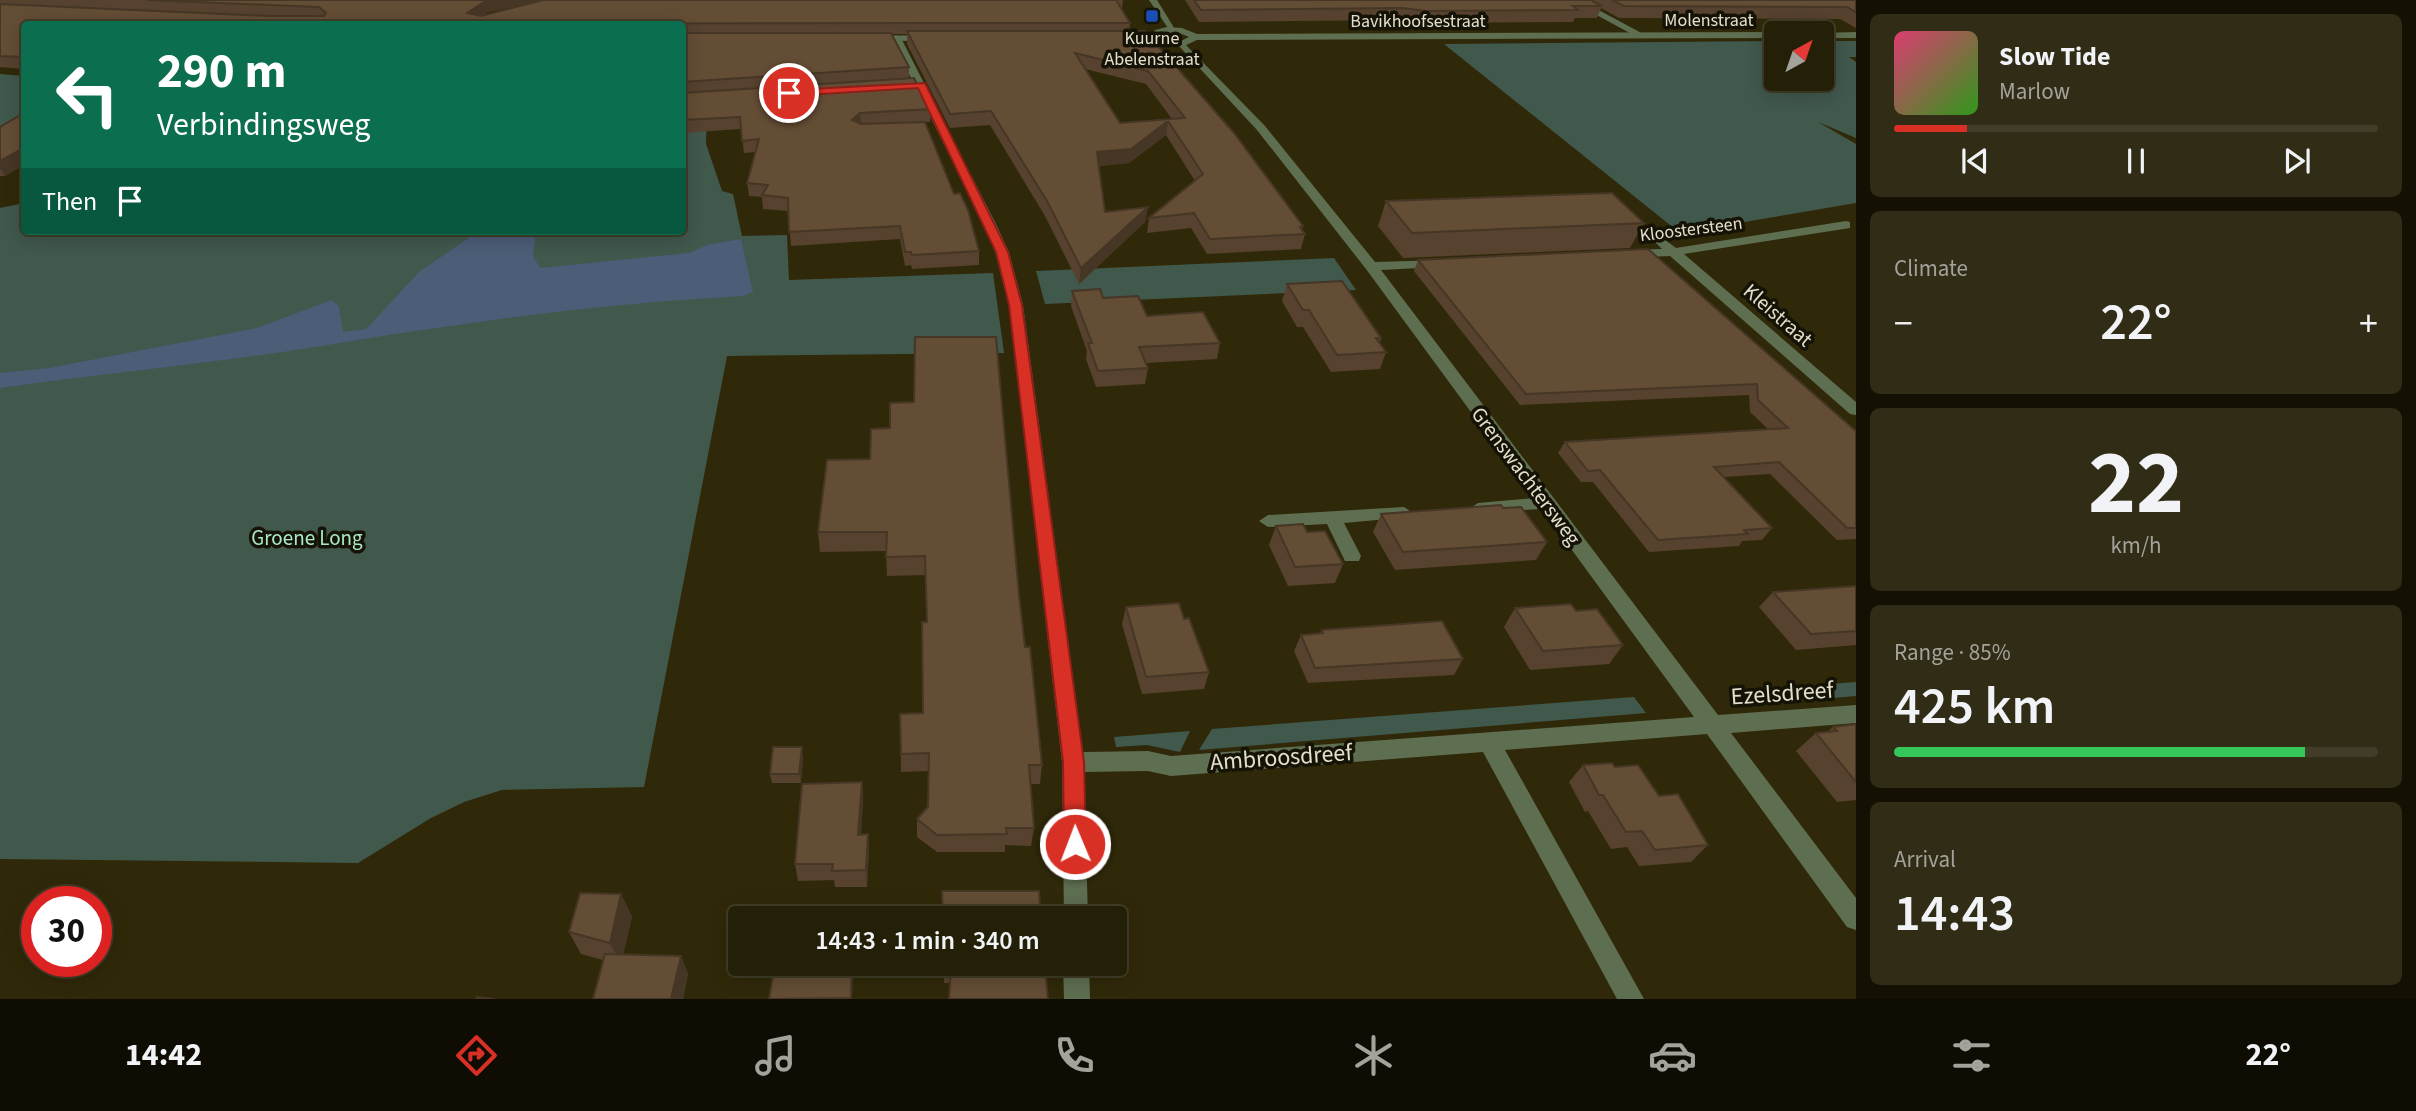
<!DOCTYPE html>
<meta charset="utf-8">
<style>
:root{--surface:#241f07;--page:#302c15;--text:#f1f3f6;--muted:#a3a29b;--line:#413d28;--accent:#d93025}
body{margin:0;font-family:"Source Sans 3",sans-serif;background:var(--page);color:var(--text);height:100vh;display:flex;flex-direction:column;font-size:26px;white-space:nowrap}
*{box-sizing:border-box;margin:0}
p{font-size:23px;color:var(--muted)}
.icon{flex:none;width:38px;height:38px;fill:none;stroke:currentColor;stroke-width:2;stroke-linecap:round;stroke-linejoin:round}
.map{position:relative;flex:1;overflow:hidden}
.details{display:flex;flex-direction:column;gap:14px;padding:14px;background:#141104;width:560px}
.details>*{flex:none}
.hud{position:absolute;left:21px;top:21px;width:665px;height:214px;border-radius:7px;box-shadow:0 4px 18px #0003,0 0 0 2px var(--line);background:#0b6e4f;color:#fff;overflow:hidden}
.needle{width:46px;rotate:40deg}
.buttons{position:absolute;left:1764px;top:21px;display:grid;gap:14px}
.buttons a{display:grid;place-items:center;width:70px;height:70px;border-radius:7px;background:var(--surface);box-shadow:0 4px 18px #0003,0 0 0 2px var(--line);font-size:35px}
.speed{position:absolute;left:21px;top:886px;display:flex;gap:14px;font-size:35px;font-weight:700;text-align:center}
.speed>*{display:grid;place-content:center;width:91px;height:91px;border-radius:50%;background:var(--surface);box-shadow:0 4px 18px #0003,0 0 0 2px var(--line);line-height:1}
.speed .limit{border:10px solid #d22;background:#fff;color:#111}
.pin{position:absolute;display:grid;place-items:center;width:60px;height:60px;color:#fff;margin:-30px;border:4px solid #fff;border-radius:50%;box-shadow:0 2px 7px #0007}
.me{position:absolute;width:77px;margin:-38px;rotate:359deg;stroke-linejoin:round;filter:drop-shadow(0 0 5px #0008)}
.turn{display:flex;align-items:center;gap:24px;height:147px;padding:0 21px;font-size:32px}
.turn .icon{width:91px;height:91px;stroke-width:2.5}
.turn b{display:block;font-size:49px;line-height:60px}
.then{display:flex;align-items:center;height:66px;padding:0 21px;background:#0003;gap:14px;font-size:26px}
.big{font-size:52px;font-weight:600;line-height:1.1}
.details .card{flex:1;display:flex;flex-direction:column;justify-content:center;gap:10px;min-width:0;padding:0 24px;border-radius:10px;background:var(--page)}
.details .dial{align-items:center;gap:0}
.dial b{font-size:91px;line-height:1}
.song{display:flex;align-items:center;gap:21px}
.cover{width:84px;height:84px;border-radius:10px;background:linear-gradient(135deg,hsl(340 70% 55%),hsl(110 70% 35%))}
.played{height:7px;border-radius:4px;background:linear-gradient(90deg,var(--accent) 15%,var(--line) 15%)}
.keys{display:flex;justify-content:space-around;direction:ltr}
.heat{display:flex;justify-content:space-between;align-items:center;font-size:38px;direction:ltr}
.charge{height:10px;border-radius:5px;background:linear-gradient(90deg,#34c759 85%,var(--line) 0)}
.trip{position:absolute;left:728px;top:906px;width:399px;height:70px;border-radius:7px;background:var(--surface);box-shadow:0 4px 18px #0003,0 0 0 2px var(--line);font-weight:600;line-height:70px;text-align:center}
.menu{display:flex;height:112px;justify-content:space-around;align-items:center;background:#0e0c03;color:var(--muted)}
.menu .icon{width:49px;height:49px}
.menu .on{color:var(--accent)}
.menu b{font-size:32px;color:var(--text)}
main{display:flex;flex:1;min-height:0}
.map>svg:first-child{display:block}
</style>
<main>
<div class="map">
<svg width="1856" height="999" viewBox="0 0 1856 999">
<rect width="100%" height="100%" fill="#302909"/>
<path fill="#41584d" d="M1776,41V79H1822V41H1856V57H1849L1856,62V138L1818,122L1856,144V203L1680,233L1444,44Z
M0,74L24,76V130L0,144Z
M707,104L706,144L722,191L733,194L742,236L787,235L789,280L993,273L1004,353L727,356L644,787L502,790L464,802L431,818L358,863L0,859V208L24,203V231H682L683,105Z
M1334,258L1356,290L1045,304L1036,271Z
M1856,682V696L1788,702L1776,688Z
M1634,697L1646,713L1199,750L1212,729Z
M1190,731L1180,752L1147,745L1116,747L1114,737Z"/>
<path fill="#4c5d77" d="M479,231H536L533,256L540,268L689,253L707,245L741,239L753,292L744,296C603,303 461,323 322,346C215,363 107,373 0,388V373L49,368L257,328L331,300L339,306L343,332L366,329L419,272Z"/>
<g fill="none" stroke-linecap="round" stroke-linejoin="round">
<path fill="#5e6e51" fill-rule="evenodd" d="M1149,0H1157L1176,31H1170Z
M1569,0H1580L1647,36L1639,38Z
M896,35L901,38L996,224L1009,252L1023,305L1083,752L1148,751L1171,756L1694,717L1542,509L1472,513L1469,509L1478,503L1534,498L1366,269L1257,130L1179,46V42L1182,41L1265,126L1375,262L1444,260V266L1439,267L1381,270L1718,715L1856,705V723L1731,733L1856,898V930L1847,927L1707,734L1505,750L1644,999H1617L1483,752L1171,776L1148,771L1084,772L1088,919H1064L1062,762L1009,305L995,252L984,224L891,38Z
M1846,221L1850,222V228L1684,254L1856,402V415L1850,414L1670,256L1628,258L1621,254L1628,250L1662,249L1650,237L1656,233L1676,248Z
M1404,507L1413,513L1410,517L1344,523L1361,556L1359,561H1345L1327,524L1268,527L1259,521L1268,515Z
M1063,964H1089L1090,999H1064Z"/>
<path fill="#5e6e51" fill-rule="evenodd" d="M1167,27L1182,28L1197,34L1776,32L1779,33H1776V38L1197,40L1182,47L1124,38L1129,35L1152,38L1155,30ZM1177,32L1189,37L1181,41L1162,39V34Z
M1856,32V38H1822V33H1819Z
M929,35L932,36V40L870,42L865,39L870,36Z"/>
</g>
<path fill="#56422e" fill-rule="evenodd" d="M0,0H1123L1122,10L1130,23L1129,31L1303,226L1302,230L1305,234L1301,249L1207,254L1191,228L1147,233L1149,218L1195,181L1166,135L1129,163L1099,166L1105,212L1148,207L1145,222L1079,284L1045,216L990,125L950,128L907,44V34H892L909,67V78L930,109V122H925L954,194L979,251V265L912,269L911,265L905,266L900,239L791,246L788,211L763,209L762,197L749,196L747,183L756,152L744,153L741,129L682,133V24H24V69L0,67ZM520,6L484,15L487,12ZM1085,69L1146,84L1172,119L1120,123Z
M1185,0H1856V28L1840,19L1619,18L1601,8L1597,18H1575L1573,22L1422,23L1400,20L1199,22Z
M24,113V165L5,176H0V127Z
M1386,201L1644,223L1630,248L1403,258L1378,226Z
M1648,249L1856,431V539L1837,540L1770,474L1724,477L1772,528L1762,540L1742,541L1739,546L1649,552L1593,482H1581L1558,453L1565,442L1768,429L1750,412L1749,395L1520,405L1414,271L1418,260Z
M1287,284L1381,338L1380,343L1386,352L1380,369L1331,372L1303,327H1297L1282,301Z
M1072,291L1103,298L1147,316L1220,343L1217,359L1146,363L1148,368L1145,384L1096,387L1086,359L1087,351L1071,306Z
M827,460L1019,595L1025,647L1042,765L1040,784H1030L1034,828L1031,846L1005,845V852H937L917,837V819L928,807L929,771L901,772L900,714L923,713L927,622L925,575L887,576L886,551L820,552L818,532Z
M1503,508L1547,542L1536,560L1395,570L1373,532L1381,514Z
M1276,526L1307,532L1343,564L1335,583L1288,586L1269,545Z
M1856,586V645L1796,650L1759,607L1773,592Z
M1126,607L1184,619L1209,672L1204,689L1142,694L1122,624Z
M1515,608L1576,611L1623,645L1609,664L1530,670L1504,627Z
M1322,630L1463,659L1454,675L1308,683L1294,651L1301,635L1320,633Z
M1856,724V800L1837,802L1796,751L1816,733L1827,732L1833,727Z
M803,757L801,783H772L770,774Z
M1583,765L1615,767L1659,796L1708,845L1691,862L1639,866L1627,847L1611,849L1588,811L1585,812L1569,782Z
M862,782L863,799L861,835L868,834L869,851L867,887H835L834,880L798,881L795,864Z
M621,894L632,917L623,954L681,956L688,974L683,999H593L603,960L581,954L569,932Z
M943,964H1045L950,983H944Z"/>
<path fill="#463625" d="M492,0H549L487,12L470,24L467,13L484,2Z
M860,113L861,125L852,120Z
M1168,121L1166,135L1129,163L1096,166L1097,152Z
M24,148V165L5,176L0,168V161Z
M1148,207L1145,222L1079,284L1081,268Z
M802,747L803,757L801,783L799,774Z
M862,782L863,799L860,852L858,835Z
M868,834L869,851L867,887L866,870Z
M621,894L632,917L621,965L610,943Z
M681,956L688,974L683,999H671Z
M852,964H854L852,999H851Z"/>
<path fill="#644d35" stroke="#463625" stroke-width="2" fill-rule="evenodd" d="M147,0H492L484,2L467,13L481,16L543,0H1116L1130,23L24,24V57L0,56V4L270,16H324L326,13L319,7Z
M1194,0H1591L1602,6H1573L1578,10L1426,11L1403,8L1201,10Z
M1612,0H1856V12L1847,7L1624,6Z
M907,31H1145L1234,133L1303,226L1300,227L1305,234L1210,239L1194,213L1149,218L1203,174L1168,121L1131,149L1097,152L1105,212L1148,207L1081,268L1047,201L991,111L950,114ZM1075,53L1148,71L1185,118L1120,123Z
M682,33H891L909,67L682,82Z
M914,78L930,109L860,113L852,120L861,124L925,122L954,194L960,193L968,210L979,251L912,255L911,252H905L900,226L789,232L788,198L762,195L768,185L747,183L759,139L742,141L740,117L682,120V93Z
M24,113V148L0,161V127Z
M1612,193L1644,223L1412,233L1386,201Z
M1648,249L1856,431V528H1847L1779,462L1714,467L1772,528L1744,530L1748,534L1658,540L1600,470L1588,471L1565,442L1788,428L1758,400L1757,384L1526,394L1418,260Z
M1342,281L1381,338H1376L1386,352L1337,355L1309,310H1303L1287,284Z
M1100,289L1103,298L1138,296L1147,316L1203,312L1220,343L1139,347L1148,368L1098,371L1088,343H1092L1072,291Z
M915,337H996L1019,595L1025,647H1030L1042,765H1029L1034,828H1006L1007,834L937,835L917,819L928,807L929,753L901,754L900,714L923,713L922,622H927L925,556L886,557L887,532H818L827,460L870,459L871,429L890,428V403L914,402Z
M1501,505L1503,508L1521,507L1547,542L1403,552L1381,514Z
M1303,524L1307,532L1325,531L1343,564L1295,567L1276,526Z
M1856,586V631L1811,634L1773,592Z
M1179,603L1184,619L1189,618L1209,672L1146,677L1126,607Z
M1571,604L1576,611L1597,609L1623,645L1543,651L1515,608Z
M1442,621L1463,659L1315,668L1301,635L1323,633L1322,630Z
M1856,724V782L1816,733L1837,731L1833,727Z
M773,747H802L799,774H770Z
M1612,763L1615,767L1638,765L1659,796L1678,794L1708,845L1655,850L1642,831L1626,832L1603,795H1599L1583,765Z
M862,782L858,835L868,834L866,870L832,871L833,864H795L802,784Z
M942,891H1039L1041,919H943Z
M580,893L621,894L610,943L569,932Z
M605,954L681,956L671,999H593Z
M775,964H852L851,998L769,999Z
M944,964H1045L1048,999H949L951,967H944Z
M477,997L495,999H476Z"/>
<path fill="#d93025" stroke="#8d1f18" stroke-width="2" d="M925,83L1008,252L1022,305L1084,762L1086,844L1083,851L1075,854L1067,851L1064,844L1063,762L1009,305L996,252L918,88L789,96L784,93L789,90Z"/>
<rect fill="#1a4fb4" stroke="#151206" stroke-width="2.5" x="1145" y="9" width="14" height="14" rx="3.5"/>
<g text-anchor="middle" stroke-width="7" stroke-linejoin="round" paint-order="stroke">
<g font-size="18" fill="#e3dfcd" stroke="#151206">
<text x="1709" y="26">Molenstraat</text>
<text x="1418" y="27">Bavikhoofsestraat</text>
<text transform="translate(1691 229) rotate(-7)" y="6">Kloostersteen</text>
</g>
<g font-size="18" fill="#e3dfcd" stroke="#151206">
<text x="1152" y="44">Kuurne<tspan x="1152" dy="21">Abelenstraat</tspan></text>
</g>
<g font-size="21" fill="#e3dfcd" stroke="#151206">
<text transform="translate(1778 315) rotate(41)" y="7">Kleistraat</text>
<text transform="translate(1526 476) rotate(53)" y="7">Grenswachtersweg</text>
</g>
<g font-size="21" fill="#aae9ca" stroke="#151206">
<text x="307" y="545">Groene Long</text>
</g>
<g font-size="24" fill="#e3dfcd" stroke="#151206">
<text transform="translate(1782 693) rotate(-4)" y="8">Ezelsdreef</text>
<text transform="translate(1281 757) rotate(-4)" y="8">Ambroosdreef</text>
</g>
</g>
</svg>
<div class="buttons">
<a><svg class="needle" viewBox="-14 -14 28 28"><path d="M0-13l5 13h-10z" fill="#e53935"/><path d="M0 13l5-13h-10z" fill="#a3a29b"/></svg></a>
</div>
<div class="speed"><div class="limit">30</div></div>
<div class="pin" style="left:789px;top:93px;background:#d93025"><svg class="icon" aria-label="arrive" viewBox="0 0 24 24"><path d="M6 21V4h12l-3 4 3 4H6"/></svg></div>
<svg class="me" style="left:1075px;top:844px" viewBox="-20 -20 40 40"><circle r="17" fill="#d93025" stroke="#fff" stroke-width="3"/><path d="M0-11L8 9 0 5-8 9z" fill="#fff"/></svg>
<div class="trip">14:43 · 1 min · 340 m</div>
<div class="hud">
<div class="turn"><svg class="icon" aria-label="left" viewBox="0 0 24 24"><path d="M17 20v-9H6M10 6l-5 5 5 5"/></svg><div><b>290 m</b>Verbindingsweg</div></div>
<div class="then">Then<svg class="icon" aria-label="arrive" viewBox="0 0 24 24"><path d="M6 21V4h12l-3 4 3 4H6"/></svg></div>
</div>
</div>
<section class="details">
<div class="card">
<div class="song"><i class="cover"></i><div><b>Slow Tide</b><p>Marlow</p></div></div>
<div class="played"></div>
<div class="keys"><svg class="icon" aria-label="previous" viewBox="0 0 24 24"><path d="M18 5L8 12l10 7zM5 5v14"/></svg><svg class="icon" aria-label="pause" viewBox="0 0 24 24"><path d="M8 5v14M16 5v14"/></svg><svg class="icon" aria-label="next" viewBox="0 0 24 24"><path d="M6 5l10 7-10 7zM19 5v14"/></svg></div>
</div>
<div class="card"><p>Climate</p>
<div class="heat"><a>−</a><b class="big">22°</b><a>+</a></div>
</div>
<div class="card dial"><b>22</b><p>km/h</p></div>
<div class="card"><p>Range · 85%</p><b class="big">425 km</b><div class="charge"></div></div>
<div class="card"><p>Arrival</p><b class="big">14:43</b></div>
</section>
</main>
<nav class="menu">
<b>14:42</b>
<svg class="icon on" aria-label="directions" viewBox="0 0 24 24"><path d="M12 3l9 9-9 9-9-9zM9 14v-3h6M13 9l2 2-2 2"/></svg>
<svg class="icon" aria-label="music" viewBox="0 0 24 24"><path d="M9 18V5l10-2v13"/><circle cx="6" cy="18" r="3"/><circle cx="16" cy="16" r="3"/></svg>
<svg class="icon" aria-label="phone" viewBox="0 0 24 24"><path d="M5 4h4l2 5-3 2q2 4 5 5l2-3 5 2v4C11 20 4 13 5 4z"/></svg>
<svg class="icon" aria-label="climate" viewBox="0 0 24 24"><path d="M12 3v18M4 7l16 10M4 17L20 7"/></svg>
<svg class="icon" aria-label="car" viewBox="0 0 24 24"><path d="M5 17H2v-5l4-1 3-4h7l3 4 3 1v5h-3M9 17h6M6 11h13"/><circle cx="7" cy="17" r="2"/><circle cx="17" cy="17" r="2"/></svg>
<svg class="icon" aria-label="filters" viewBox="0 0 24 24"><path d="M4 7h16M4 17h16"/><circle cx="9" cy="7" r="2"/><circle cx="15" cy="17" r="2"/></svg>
<b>22°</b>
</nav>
